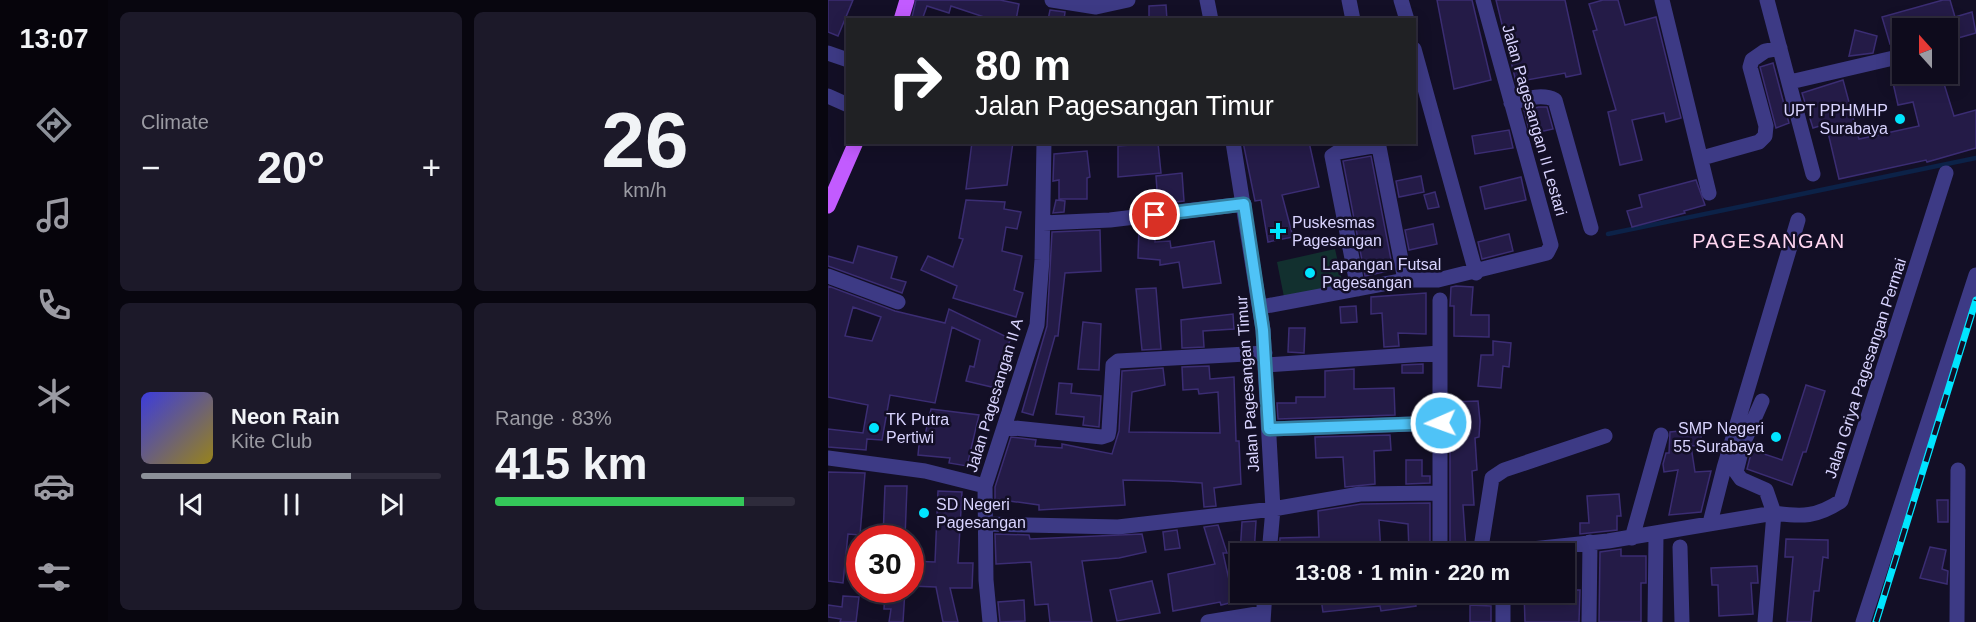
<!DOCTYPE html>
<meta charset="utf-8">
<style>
:root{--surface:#0e0b1c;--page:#1c1929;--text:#f1f3f6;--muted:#9b9ba3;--line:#2e2b3b;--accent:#8c9099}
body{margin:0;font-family:Arial,sans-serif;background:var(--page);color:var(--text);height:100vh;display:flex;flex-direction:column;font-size:22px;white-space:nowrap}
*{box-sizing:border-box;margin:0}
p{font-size:20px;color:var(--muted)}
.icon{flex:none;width:33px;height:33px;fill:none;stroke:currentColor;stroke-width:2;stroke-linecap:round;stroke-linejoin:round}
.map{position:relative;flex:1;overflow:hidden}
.details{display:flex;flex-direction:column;gap:12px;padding:12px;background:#08060f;width:720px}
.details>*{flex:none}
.guide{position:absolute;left:18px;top:18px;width:570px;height:126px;border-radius:0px;box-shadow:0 3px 15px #0003,0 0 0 2px var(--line);background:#202124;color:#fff;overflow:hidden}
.needle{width:39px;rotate:339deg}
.buttons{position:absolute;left:1064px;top:18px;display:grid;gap:12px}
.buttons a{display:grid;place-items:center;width:66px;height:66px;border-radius:0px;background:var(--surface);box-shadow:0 3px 15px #0003,0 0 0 2px var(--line);font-size:30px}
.speed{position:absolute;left:18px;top:525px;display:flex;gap:12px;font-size:30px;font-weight:700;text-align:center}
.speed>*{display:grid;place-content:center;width:78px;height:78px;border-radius:50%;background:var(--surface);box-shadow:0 3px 15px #0003,0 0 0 2px var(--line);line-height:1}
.speed .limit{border:9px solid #d22;background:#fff;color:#111}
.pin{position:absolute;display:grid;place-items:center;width:51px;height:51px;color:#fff;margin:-26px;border:3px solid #fff;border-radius:50%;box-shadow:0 2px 6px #0007}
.me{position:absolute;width:66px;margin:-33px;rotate:268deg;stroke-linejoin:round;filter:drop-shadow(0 0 4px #0008)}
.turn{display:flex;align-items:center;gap:21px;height:126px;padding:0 30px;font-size:27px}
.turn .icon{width:78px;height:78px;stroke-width:2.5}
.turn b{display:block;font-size:42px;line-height:51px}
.big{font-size:45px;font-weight:800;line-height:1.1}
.details .tile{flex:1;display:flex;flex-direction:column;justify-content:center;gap:9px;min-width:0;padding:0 21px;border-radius:9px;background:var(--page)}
.details .dial{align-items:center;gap:0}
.dial b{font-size:78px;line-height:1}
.song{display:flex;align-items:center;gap:18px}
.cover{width:72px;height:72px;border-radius:9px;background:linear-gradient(135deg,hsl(240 70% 55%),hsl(50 70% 35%))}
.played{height:6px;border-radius:3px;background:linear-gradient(90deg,var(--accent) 70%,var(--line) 70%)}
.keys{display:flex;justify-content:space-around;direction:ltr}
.heat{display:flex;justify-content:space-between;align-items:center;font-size:33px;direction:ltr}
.charge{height:9px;border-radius:4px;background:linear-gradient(90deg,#34c759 83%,var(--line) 0)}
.details .tiles{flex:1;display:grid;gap:12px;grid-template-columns:repeat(2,1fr)}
.trip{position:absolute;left:402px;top:543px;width:345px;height:60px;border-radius:0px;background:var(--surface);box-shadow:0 3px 15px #0003,0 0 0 2px var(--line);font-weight:800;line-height:60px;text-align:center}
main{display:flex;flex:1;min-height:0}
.tabs{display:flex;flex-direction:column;width:108px;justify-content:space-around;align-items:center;background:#06040b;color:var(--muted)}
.tabs .icon{width:42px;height:42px}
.tabs .on{color:var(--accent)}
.tabs b{font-size:27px;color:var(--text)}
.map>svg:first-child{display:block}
</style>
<main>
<nav class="tabs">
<b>13:07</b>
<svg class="icon on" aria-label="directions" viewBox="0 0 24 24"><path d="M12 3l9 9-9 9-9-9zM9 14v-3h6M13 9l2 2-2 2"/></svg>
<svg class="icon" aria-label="music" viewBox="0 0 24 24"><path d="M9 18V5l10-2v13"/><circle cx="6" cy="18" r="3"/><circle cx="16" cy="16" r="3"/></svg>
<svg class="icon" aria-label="phone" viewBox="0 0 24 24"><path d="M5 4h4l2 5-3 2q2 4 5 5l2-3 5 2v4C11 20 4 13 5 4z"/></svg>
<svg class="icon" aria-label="climate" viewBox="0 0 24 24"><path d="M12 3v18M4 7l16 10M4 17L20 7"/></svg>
<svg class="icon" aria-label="car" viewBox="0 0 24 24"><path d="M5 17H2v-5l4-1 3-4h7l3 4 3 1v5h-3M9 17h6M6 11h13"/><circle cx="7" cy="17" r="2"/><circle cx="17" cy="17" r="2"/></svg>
<svg class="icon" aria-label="filters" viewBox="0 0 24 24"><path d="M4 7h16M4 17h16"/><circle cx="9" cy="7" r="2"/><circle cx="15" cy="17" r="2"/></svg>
</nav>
<section class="details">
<div class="tiles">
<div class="tile"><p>Climate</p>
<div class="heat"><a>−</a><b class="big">20°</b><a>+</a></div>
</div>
<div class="tile dial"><b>26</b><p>km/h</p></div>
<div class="tile">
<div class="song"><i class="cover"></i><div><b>Neon Rain</b><p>Kite Club</p></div></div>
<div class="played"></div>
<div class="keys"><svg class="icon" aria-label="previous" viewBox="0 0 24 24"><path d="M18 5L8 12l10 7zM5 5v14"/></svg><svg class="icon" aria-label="pause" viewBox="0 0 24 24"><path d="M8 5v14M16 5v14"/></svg><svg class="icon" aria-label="next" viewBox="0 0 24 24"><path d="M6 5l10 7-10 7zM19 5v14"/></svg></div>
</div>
<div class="tile"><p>Range · 83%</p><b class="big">415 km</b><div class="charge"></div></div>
</div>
</section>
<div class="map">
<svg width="1148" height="622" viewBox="0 0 1148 622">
<rect width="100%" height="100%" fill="#130f26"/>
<path fill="#12302f" d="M507,249L515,285L456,297L449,262Z"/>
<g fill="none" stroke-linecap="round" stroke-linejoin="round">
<path stroke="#0c2248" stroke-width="4.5" d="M780,234L1148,158"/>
</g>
<path fill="#241b47" stroke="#3b2d73" stroke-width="1.5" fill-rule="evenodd" d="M0,0H25L10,36L0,32Z
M88,0H172L191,4L188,20H165L123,6L121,13L99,6L94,20H90L84,17Z
M609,0H644L663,80L626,89Z
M668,0H737L753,74L738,77L737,73L688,82Z
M775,0H790L797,25L828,17L853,118L838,122L836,113L804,120L814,160L792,165L780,112L788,110L765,31L769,30L761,4Z
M1115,0H1122L1127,17L1144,12L1148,33L1130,38L1125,19L1101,28H1074V40L1062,44L1054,17Z
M338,5L339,20H321V6Z
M222,10L237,12L236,20H220Z
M1027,30L1049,36L1045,53L1021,56Z
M945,63L961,123L948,128L932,67Z
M1063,74H1113L1126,116L1148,110V148L1099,162L1098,160L1011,179L998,124L985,128L974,93L1015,80L1031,139L1091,126L1085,102L1070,105Z
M711,107H719L725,129L702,134L696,110Z
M681,130L685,148L647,154L644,136Z
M144,142H185L179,185L138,189Z
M415,142H481L491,187L454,195L465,237L440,242L433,200L427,201Z
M330,143L333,173L290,177V146Z
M259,151L262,177L259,178V199H231V180L225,181L226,154Z
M543,156L565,270L537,276L515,161Z
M354,173L356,201L330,204L328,176Z
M593,176L596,192L571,197L568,181Z
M693,177L698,200L657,209L652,187Z
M868,180L877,205L856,211L857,213L804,227L799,211L814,207L811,195Z
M607,192L611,207L600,209L596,195Z
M138,200L177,202L176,209L193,212L189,229L178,227L174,251L194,256L186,290L195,293L188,317L125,298L129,286L93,270L100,256L125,267L135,239L131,238Z
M228,200L237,201L236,212L225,213Z
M327,224V242L342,241L343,248L386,241L393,283L355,288L351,262L332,265V260L310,258L311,226Z
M605,224L609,244L581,250L577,230Z
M272,230L273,271L237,273L230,336H227L205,415L194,412L219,326L224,232Z
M681,234L685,251L654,259L650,242Z
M30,246L69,257L63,278L78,282L74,293L0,266V256L25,263Z
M0,286L67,311L117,323L121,309L183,339L174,356L179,357L168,388L138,381L142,366L146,367L152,340L124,327L107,403L62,395L54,440L39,439L38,450L0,447V429L35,433L40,405L0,397ZM25,307L53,317L44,341L17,336Z
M628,286L645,287L643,315H661V337L626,336V306H622L623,287Z
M328,288L333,349L314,350L308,289Z
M598,293V334L570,333L571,346L556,347L554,313L543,314V297Z
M528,306L529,322L513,323L512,307Z
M405,314L406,329L375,331L376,347L354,348L353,320Z
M255,322L273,324L271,370L250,369Z
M461,328H477L476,353L460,352Z
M665,341L683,343L681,367L675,366L673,388L650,386L653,355H665Z
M595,364V373H574V365Z
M381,366L382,379L406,377L408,441H411L413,484L386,488L388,506L376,507L374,483L341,481L295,480L297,505L211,510V505L167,499V487L183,437L208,440L207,446L234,448V444L284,454L291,431L294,371L335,368L337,385L304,392L301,432L392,433L390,392L371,394L370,389L355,390L354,367Z
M526,369V389L566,388L567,415L450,419L449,403H468V397H497V371Z
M231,383L244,384L243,393L273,396L271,427L255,425L256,417L228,414Z
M978,385L997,391L978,452H975L964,485L919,469L924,450L954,460Z
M650,401L652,421L651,437L647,438L649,470L644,471L646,505H635L638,549L622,550V402Z
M103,409L151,415L139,466L121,463L122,458L90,455L92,435H97Z
M872,429L874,445L863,446L867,472L883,471L873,512L841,515L850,470L836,472L835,464L838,453H841L842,432Z
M562,435L563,450L546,451L547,484L517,487L515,457L488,458L487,437Z
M578,460H594V476H602V483L578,484Z
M0,472L37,473L32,535L20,534L15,583L0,581Z
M57,486H79L77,538H55Z
M110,491L134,492L130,563H145L144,588H122L130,622H115L108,587L82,586V561L107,562Z
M791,494L793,516H789V530L752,534V523H761L759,496Z
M1109,500H1120V522H1110Z
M602,503V551L581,552L580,524L551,520L553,554H451L452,538L491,537L490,511L533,504Z
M428,521L426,554H412L414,522Z
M390,525L399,553H395L406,602L393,605L392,602L345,611L340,574L387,564L376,527Z
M349,530L352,548L337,550L335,532Z
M167,534L201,535L202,539L314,534L318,552L291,558L254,561L264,622H222L220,604L207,605L203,562L168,564Z
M958,539L1000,540V558L995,557L991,591H986L983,622H959L965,557H957Z
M1102,547L1118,550L1114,569L1120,571L1119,584L1092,578Z
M793,549V556H818V583H813V622H771L772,552Z
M929,566L930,583H923L925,614L891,616L890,585H884L883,568Z
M324,581L332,613L289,621L282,590Z
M57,590H77L75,622H61L63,609H56Z
M736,590H752L751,622H697L696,592H736Z
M492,592H586L588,606L553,611L552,606L495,612Z
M15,596L31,597L28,622H12L13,619L0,617V605L14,607Z
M196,600L197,621L172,622L170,602Z
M642,605L663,606V622H642Z"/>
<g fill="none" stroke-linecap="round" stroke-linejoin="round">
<path stroke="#3d3a85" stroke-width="15" d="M224,0L268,7L300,0
M379,0L383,20
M521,0L525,20
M573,0L579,20
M834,0L881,193
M939,0L985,174
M586,49L648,273
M0,53L20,60
M962,82L1074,56
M0,96L20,105
M683,103C697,99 714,93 727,100L763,228
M405,142L435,330L445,509L441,554
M550,142L577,280
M874,158L931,142L937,136L938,126L922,67L924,60L937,51L952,48
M215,223L282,220L416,204
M0,276L70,302
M530,289L504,156L510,152L550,145
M612,300V554
M433,307L577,280H610L719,253L723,245L655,0
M437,365L612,353
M934,401L915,444L908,472L913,479L938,490L946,513L937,622
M177,427L274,437L280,435L281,430L285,365L290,361L437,353
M441,429L613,423
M0,458L97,471L157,486
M882,523L896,468L970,220
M156,524L290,527L445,509L532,494L612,493
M804,538L833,435
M852,547L854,622
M652,554L664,478L676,470L777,436
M655,554L780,541L946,513C974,517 989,517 1013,501L1118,173
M675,592V622
M162,622L158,580L157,486L209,325L214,260L216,142
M380,622L435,613
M435,622L437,592
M761,622L762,542
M827,622L828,535
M1035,622L1148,275
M1129,622L1130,470"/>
<path stroke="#c25bff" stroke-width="15" d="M73,20L79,0
M0,206L28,142"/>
<g stroke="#00e5ff" stroke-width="7">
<path id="rail" d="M1048,622L1148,300"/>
</g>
<use href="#rail" stroke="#130f26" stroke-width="4.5" stroke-dasharray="14" stroke-linecap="butt"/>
</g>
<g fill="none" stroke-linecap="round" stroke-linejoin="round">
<g stroke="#337fa1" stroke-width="15">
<path id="route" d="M327,215L416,204L435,330L441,429L613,423"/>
</g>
<use href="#route" stroke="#4fc3f7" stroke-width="10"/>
</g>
<g fill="#00e5ff" stroke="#130f26" stroke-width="2">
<circle cx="1072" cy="119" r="6"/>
<path d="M447 222h6v6h6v6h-6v6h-6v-6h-6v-6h6z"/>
<circle cx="482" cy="273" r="6"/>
<circle cx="46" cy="428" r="6"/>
<circle cx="948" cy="437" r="6"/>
<circle cx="96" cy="513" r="6"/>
</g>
<g text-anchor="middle" stroke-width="5" stroke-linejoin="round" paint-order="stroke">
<g font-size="16" fill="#d9d4ff" stroke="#130f26" text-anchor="start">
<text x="1060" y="116" text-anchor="end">UPT PPHMHP<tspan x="1060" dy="18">Surabaya</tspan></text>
<text x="464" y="228">Puskesmas<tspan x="464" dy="18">Pagesangan</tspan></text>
<text x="494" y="270">Lapangan Futsal<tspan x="494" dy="18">Pagesangan</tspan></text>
<text x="58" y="425">TK Putra<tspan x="58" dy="18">Pertiwi</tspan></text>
<text x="936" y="434" text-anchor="end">SMP Negeri<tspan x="936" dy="18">55 Surabaya</tspan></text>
<text x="108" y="510">SD Negeri<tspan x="108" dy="18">Pagesangan</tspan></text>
</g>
<g font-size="16" fill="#d9d4ff" stroke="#130f26">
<text transform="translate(707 120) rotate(74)" y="6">Jalan Pagesangan II Lestari</text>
<text transform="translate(1037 368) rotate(-72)" y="6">Jalan Griya Pagesangan Permai</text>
<text transform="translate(419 384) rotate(-94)" y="6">Jalan Pagesangan Timur</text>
<text transform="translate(166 395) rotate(-73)" y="6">Jalan Pagesangan II A</text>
</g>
<g font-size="20" letter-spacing="1.5" fill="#ffd6f0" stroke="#130f26">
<text x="941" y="248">PAGESANGAN</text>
</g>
</g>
</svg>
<div class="buttons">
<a><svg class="needle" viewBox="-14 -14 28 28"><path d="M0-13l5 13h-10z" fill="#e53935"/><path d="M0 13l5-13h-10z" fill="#9b9ba3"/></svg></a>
</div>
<div class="speed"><div class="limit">30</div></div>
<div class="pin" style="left:327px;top:215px;background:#d93025"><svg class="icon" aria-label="arrive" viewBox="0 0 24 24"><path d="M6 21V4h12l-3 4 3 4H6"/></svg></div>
<svg class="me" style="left:613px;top:423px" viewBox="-20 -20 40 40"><circle r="17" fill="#4fc3f7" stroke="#fff" stroke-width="3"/><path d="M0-11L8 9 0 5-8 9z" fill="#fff"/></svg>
<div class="trip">13:08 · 1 min · 220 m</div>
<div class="guide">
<div class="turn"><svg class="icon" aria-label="right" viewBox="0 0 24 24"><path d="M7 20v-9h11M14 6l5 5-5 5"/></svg><div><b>80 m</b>Jalan Pagesangan Timur</div></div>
</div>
</div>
</main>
